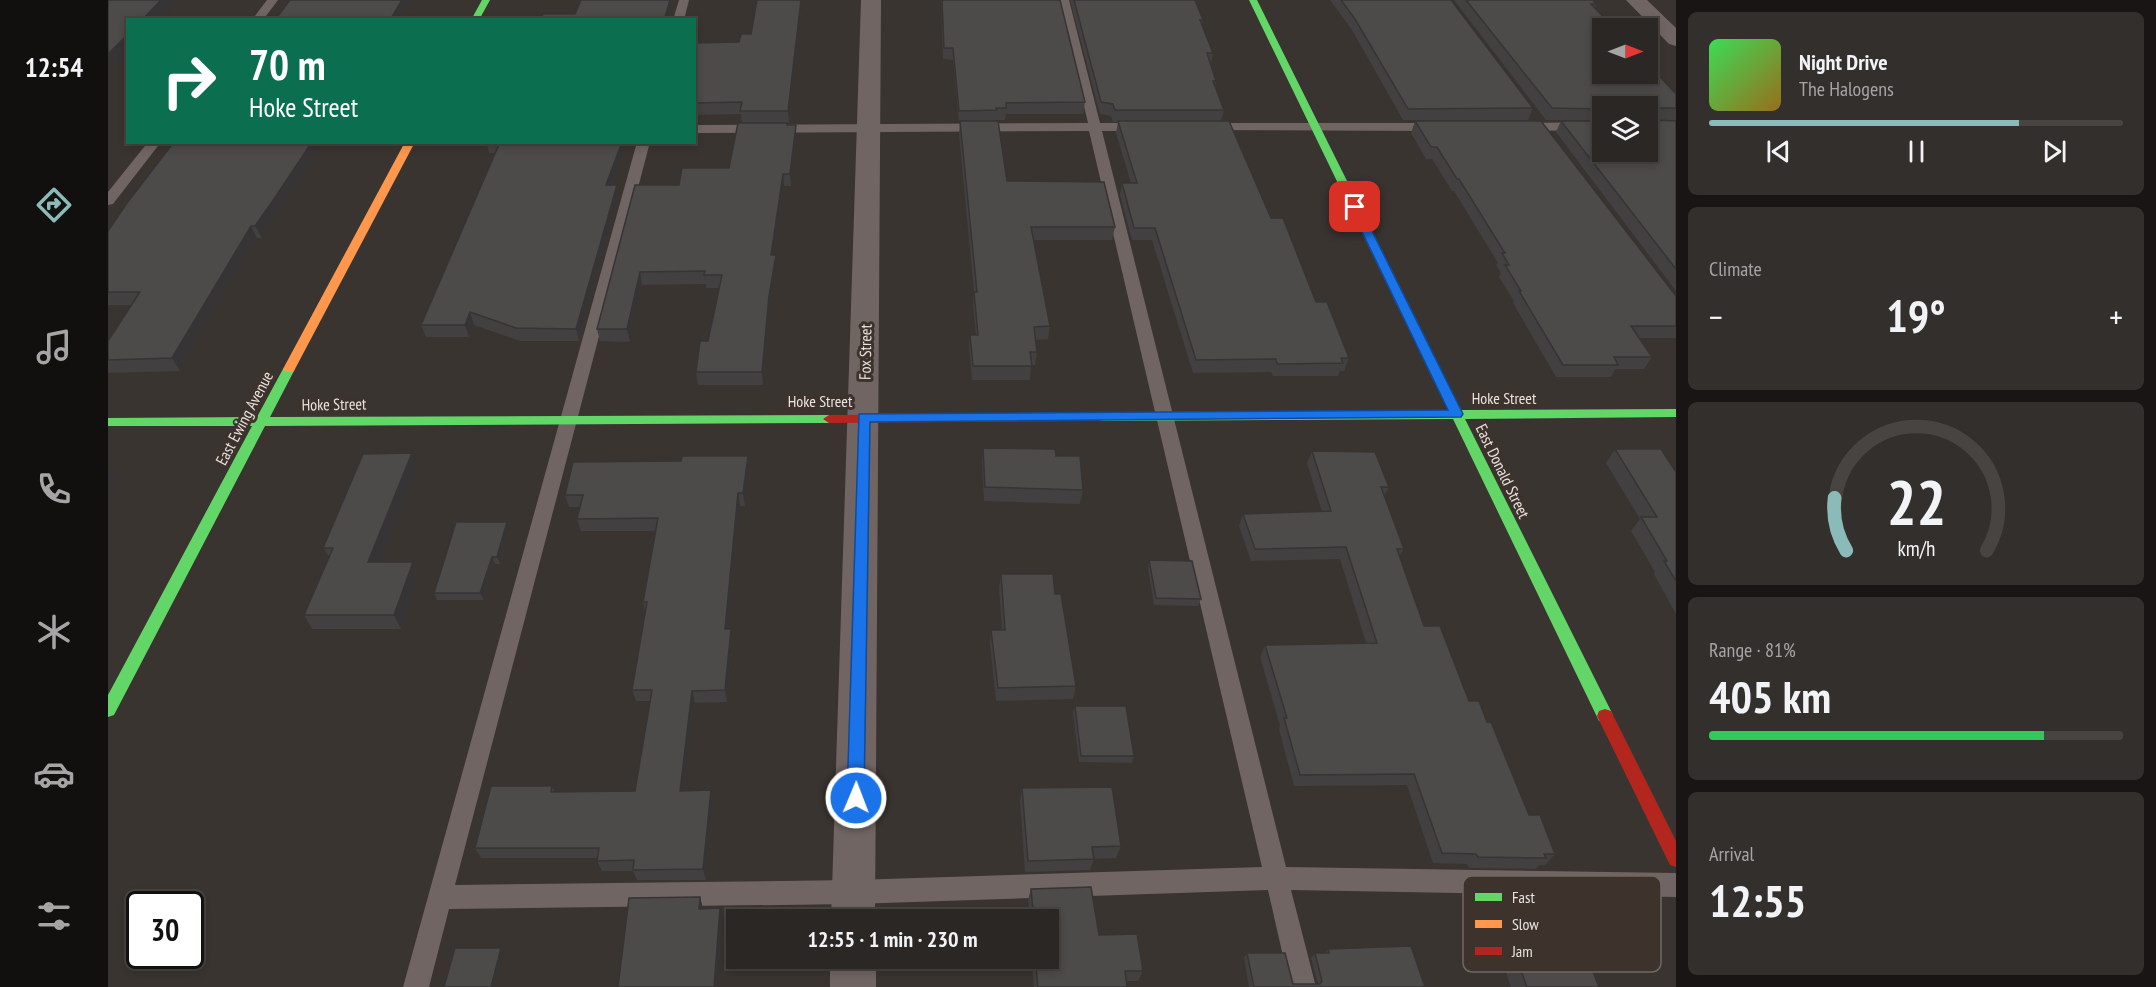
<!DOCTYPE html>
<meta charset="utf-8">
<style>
:root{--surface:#2b2724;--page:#332f2c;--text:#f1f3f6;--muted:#a6a5a6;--line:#474441;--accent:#8bbbb9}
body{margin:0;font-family:"PT Sans Narrow",sans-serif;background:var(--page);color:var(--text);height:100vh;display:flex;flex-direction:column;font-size:22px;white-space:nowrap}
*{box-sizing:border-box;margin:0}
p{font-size:20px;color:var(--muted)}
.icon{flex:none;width:33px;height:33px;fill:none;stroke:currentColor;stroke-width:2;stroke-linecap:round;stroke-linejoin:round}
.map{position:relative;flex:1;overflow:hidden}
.side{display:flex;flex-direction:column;gap:12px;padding:12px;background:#181514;width:480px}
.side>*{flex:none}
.banner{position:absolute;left:18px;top:18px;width:570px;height:126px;border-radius:0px;box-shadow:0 3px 9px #0003,0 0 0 2px var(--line);background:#0b6e4f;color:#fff;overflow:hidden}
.needle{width:39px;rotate:90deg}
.buttons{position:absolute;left:1484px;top:18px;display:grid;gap:12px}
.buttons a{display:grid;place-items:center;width:66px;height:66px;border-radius:0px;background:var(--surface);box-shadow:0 3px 9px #0003,0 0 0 2px var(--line);font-size:30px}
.speed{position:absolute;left:18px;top:891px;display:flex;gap:12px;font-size:30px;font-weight:700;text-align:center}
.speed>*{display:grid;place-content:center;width:78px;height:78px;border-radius:50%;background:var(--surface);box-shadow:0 3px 9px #0003,0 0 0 2px var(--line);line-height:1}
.speed .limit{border:3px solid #111;border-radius:9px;background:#fff;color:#111}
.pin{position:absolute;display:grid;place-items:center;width:51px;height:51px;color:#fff;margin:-26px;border-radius:12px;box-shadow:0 3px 9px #0006}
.me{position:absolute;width:66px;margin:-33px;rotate:1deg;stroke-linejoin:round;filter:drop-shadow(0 0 4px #0008)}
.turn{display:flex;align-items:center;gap:21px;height:126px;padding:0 24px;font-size:27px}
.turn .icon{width:78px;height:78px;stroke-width:2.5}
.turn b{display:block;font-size:42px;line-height:51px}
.big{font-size:45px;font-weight:800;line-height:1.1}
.side .widget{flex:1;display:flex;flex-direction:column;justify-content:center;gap:9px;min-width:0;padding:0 21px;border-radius:9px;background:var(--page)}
.side .dial{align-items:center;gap:0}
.dial svg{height:156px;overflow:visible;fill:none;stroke:var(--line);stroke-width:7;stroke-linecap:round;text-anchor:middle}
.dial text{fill:var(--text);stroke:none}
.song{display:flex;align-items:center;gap:18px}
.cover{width:72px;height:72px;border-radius:9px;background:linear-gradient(135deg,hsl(130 70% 55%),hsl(40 70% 35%))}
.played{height:6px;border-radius:3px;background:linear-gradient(90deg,var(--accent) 75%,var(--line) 75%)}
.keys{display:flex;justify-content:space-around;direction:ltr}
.heat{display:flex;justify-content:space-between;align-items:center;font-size:33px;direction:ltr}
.charge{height:9px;border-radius:4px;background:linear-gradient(90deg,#34c759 81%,var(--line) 0)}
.trip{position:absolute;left:618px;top:909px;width:333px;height:60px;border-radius:0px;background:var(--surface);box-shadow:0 3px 9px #0003,0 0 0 2px var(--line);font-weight:800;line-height:60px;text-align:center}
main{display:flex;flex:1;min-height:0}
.dock{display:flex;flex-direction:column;width:108px;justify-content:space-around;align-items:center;background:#11100e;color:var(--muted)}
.dock .icon{width:42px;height:42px}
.dock .current{color:var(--accent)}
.dock b{font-size:27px;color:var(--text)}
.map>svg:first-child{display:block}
</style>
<main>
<nav class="dock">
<b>12:54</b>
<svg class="icon current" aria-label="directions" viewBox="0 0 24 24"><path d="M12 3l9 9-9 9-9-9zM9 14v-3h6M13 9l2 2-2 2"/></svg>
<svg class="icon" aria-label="music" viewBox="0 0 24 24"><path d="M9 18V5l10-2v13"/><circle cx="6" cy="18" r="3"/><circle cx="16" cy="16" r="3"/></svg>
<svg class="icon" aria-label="phone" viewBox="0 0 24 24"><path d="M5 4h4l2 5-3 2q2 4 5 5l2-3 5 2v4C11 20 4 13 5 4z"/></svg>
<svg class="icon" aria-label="climate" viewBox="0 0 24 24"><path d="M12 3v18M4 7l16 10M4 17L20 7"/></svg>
<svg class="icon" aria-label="car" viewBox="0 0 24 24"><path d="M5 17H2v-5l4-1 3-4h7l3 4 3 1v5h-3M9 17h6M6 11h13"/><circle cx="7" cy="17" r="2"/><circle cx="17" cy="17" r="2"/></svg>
<svg class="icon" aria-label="filters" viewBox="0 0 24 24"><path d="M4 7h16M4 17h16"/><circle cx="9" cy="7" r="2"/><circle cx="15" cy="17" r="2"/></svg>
</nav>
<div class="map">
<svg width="1568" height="987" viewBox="0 0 1568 987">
<rect width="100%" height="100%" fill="#393430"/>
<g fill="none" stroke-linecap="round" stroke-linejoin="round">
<path fill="#716563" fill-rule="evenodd" d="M159,0H170L155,20H144Z
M571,0H581L576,20H565Z
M951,0H961L992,123H1033L1039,127L1033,131H994L1178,867L1568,873V897L1183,890L1208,987H1182L1160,890L746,904L341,909L321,987H295L529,142H542L347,885L746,880L1154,867L981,131L586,133V125L980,123Z
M1494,122V130L1415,131L1409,127L1415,123Z
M1100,123H1327L1333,127L1327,131L1096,130L1094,127L1096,124Z
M40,142H53L5,204L0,205V192Z"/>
<path fill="#716563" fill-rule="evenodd" d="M753,0H773L767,920H723Z
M1518,0H1539L1568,28V46L1561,44Z
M722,958H768V987H722Z"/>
<path fill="#63d668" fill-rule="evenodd" d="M374,0H382L371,20H363Z
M1141,0H1149L1353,410L1568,409V417L1357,419L1503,711L1505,716L1503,721L1497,723L1491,721L1345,419L992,421L986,417L992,413L1340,410Z
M181,365L187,369L162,417L721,415L727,419L721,423L157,426L6,715L0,717V695L144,426H0V418L149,417L175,369Z"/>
<path fill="#ff974d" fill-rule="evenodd" d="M297,142H307L187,369L185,372H177L175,369Z"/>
<path fill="#b3261e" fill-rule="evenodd" d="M992,413L998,417L992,421L721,423L715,419L721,415Z
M1497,709L1503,711L1568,841V867L1562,865L1489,716L1491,711Z"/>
</g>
<path fill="#424040" d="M649,0H694L681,123H634L633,114L586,115V43L631,42L643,34Z
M833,0H952L977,102L975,114H898L897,120H888L899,181L1007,227L1004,240H926L942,326L940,339L927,340L929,352L927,365H923L922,380H864L861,348L862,335H868L865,305L866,292L851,134L852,122H851L845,60L835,59Z
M962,0H1087L1095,20L1094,24L1105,53L1103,63L1108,81L1107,87L1116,110L1113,121L1163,218L1208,302L1241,358L1236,371H1232L1230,376H1165L1163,372L1085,373L1044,240H1024L1012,195L1014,183H1023L1008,133L1010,122H1005L1003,116L992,114Z
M1222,0H1343L1425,108L1420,120H1295L1244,30Z
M1346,0H1485L1488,4L1487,8L1568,94V120H1544L1568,121V291L1448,132L1453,121L1494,152L1539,106H1494V120H1438Z
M1307,121L1568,296V338H1531L1544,357L1536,369H1507L1503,377H1448L1405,303L1406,301L1391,277L1393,273L1388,265L1390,263L1346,191H1344L1324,159H1318L1303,133Z
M679,125H688V137L683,186H676L666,255H668L669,268L662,308L655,385H590L588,372L600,341L612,288H598V284L534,285L522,342L492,341L489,329L571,185L621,168Z
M378,142H520L505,185L511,197L471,341H412L366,325L361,337H318L313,325L387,153H381Z
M172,212L154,238H149L72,371L0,373V341L24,305H0V231Z
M875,448L948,456L975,490L972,504L876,501L874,462Z
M1507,449L1568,472V614L1546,574L1547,572L1523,531L1532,519L1498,463Z
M1204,451L1281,487L1276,496L1296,549L1291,557L1316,626L1361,701L1379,722L1421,815L1447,854L1437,865H1432L1427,869L1361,868L1359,864L1325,863L1299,785L1186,786L1171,729L1172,726L1152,657L1157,645L1258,643L1232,559L1143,561L1131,526L1135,514L1214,512L1199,463Z
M640,456L642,469L637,506H632L620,629L625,641L619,702L587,703L576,791L603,790L606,801L598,880H529L525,871H494L489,861V858H373L367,848L444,786L447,792L527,791L542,701H528L524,690L537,611L535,602L548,531H473L469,519L472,507H461L457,495L573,461Z
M311,467L273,562H305L312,576L293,629H204L196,615L221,557L215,548Z
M402,529L392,564H387L376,600H329L326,593Z
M1041,560L1093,599L1090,606L1046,605L1040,568Z
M893,574L947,594L968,686L965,699L888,701L882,643L883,630H894L891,588Z
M967,706L1026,756L1024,763L971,762L965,713Z
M914,788L1013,846L1008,858L986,859L982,870L917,872L912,800Z
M1382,884L1491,987H1403L1371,896Z
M923,889L991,935L1035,971L1030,981H1018L1019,987H926L923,958H940V920H922L920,900Z
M1220,949L1317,987H1141L1136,958L1139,953L1185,984H1210L1203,958L1207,953H1217Z"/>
<path fill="#363434" d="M53,0H71L52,20H34Z
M294,0H305L293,20H282Z
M562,0H567L561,20H556Z
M693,0H694L681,123L680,111Z
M20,34V54L0,74V54Z
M688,125V137L683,186L682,174Z
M204,142H217L172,212L154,238L147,226Z
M514,142H520L501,197L498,185Z
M675,174L676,186L664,268L663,255Z
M509,185L511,197L471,341L468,329Z
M143,226L149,238L72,371L64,358Z
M668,255L669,268L662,308L655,385L654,372L661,296Z
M532,272L534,285L522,342L519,329Z
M362,312L366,325L361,337L357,325Z
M304,453L311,467L268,576L260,562Z
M640,456L642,469L637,506L635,493Z
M0,465L11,479L0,498Z
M630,493L632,506L619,641L617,629Z
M399,522L402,529L392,564L389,557Z
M384,557L387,564L376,600L372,593Z
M305,562L312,576L293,629L286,615Z
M623,629L625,641L619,702L617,690Z
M584,691L587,703L575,802L572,791Z
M603,790L606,801L598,880L595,869Z
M592,897L595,908L594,920L591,909Z
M612,908L615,919L610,987H606Z
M393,948L396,953L388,987H383Z"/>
<path fill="#4d4a4a" stroke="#363434" stroke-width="1.5" d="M0,0H53L34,20H20V34L0,54Z
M182,0H294L282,20H167Z
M473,0H562L556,20H433L435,14H467Z
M649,0H693L680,111H632L634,102L586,103V43L631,42L633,34H643Z
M834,0H952L977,102L898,103V108H888L889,110L851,111L845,48H836Z
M966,0H1087L1095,20H1092L1105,53H1099L1108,81H1105L1116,110H1007L1005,104L993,102Z
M1233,0H1343L1425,108L1300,109L1247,19Z
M1358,0H1485L1488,4H1483L1506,28H1494V74H1539V63L1568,94V108H1545L1543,110L1544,120L1568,121V269L1453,121H1494V152H1539V106H1494V109L1444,108Z
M852,121H890L899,181L996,182L1007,227H923L942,326L926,327L929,352H922L924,366H865L862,335H870L866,292H869Z
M1010,121H1121L1163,218H1175L1208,302H1219L1241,358H1233L1235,363L1169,364L1168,359L1088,360L1047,228H1026L1014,183H1029Z
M1307,121H1433L1568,296V326H1523L1544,357H1506L1510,365H1455L1411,291H1413L1397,265H1401L1394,253H1397L1351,179H1349L1329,147H1323Z
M630,123H679V125H688L682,174H675L663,255H668L661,296L654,372H588L592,341H600L614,275H596L597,271L532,272L519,329H489L527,185H571L574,168H621Z
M66,142H204L166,199L147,226H143L64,358L0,360V341L32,292H0V231L19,203Z
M392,142H514L498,185H509L468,329L408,328L362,312L357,325H313Z
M875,448L947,449L948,456H972L975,490L877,487Z
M1507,449H1553L1568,472V581L1556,561H1559L1533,517H1549Z
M1204,451L1267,452L1281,487H1273L1296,549H1289L1316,626H1332L1361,701H1371L1379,722H1383L1421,815H1432L1447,854H1436L1438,858L1370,857L1368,854L1334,853L1306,774L1192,775L1176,718H1179L1157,645L1269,643L1238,547L1147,549L1135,514L1223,511Z
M304,453L260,562H305L286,615H196L225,548H215L255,454Z
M574,456H640L635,493H630L617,629H623L617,690L584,691L572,791L603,790L595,869L525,870L526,860L489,861L491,848H367L383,786H444L443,792L527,791L544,690H524L539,602H535L550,518L469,519L475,495H457L465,462L573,461Z
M348,522H399L389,557H384L372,593H326Z
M1041,560L1084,561L1093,599L1048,598Z
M893,574H945L947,594H953L968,686L890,688L883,630H897Z
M967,706H1018L1026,756H973Z
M1004,787L1013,846L984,847L986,859L920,861L914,788Z
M1382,884L1451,886L1491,987H1419Z
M983,887L991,935L1029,934L1035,971H1017L1019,987H930L927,958H940V920H926L923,889Z
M592,897L591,909L612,908L606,987H510L521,898Z
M1303,946L1317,987H1146L1139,953H1177L1185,984H1212L1214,981L1207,953H1221L1220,949Z
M347,948H393L383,987H336Z"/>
<path fill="#1a73e8" stroke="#114b97" stroke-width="1.5" d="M1247,204L1252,207L1355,414L1353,417L762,422L756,798L754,803L748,805L742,803L739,798L751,414L1340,410L1242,207Z"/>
<g text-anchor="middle" stroke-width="6" stroke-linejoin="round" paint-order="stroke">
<g font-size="16" fill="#eae4df" stroke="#3d332c">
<text transform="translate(757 352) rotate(-89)" y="6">Fox Street</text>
<text x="1396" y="404">Hoke Street</text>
<text x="712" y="407">Hoke Street</text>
<text transform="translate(226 404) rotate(-1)" y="6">Hoke Street</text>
<text transform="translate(136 418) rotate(-62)" y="6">East Ewing Avenue</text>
<text transform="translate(1395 471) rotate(64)" y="6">East Donald Street</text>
</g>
</g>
<rect x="1355" y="876" width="198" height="96" rx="9" fill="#3d332c" stroke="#716862" stroke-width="1.5"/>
<rect x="1367" y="893" width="27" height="8" fill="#63d668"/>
<rect x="1367" y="920" width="27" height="8" fill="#ff974d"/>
<rect x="1367" y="947" width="27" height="8" fill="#b3261e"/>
<g font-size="16" fill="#eae4df">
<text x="1404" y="903">Fast</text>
<text x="1404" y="930">Slow</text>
<text x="1404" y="957">Jam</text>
</g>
</svg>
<div class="buttons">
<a><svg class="needle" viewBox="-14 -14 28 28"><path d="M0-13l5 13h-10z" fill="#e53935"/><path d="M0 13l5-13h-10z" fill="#a6a5a6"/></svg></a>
<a><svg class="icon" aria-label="layers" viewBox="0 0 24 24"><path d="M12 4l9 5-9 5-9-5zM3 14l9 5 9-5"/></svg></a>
</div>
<div class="speed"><div class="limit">30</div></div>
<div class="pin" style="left:1247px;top:207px;background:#d93025"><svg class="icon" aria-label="arrive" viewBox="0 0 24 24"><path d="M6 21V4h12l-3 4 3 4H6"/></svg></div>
<svg class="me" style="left:748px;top:798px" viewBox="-20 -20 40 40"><circle r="17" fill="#1a73e8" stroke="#fff" stroke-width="3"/><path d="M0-11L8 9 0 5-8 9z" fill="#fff"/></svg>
<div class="trip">12:55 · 1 min · 230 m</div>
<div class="banner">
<div class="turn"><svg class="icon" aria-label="right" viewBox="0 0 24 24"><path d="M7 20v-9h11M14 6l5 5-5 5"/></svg><div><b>70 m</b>Hoke Street</div></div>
</div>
</div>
<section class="side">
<div class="widget">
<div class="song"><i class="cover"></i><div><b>Night Drive</b><p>The Halogens</p></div></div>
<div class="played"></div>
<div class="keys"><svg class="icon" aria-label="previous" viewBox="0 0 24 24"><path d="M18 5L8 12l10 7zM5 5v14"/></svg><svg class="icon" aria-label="pause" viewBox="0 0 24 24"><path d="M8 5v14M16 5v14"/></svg><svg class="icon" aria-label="next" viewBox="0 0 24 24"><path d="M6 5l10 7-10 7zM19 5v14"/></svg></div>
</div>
<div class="widget"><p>Climate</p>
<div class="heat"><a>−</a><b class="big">19°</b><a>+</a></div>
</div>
<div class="widget dial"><svg viewBox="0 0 100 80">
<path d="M14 69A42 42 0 1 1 86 69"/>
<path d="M14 69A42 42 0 0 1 8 42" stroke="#8bbbb9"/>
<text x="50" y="56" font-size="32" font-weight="700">22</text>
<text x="50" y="72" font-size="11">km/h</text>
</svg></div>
<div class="widget"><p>Range · 81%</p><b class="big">405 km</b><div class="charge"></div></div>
<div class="widget"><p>Arrival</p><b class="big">12:55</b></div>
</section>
</main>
